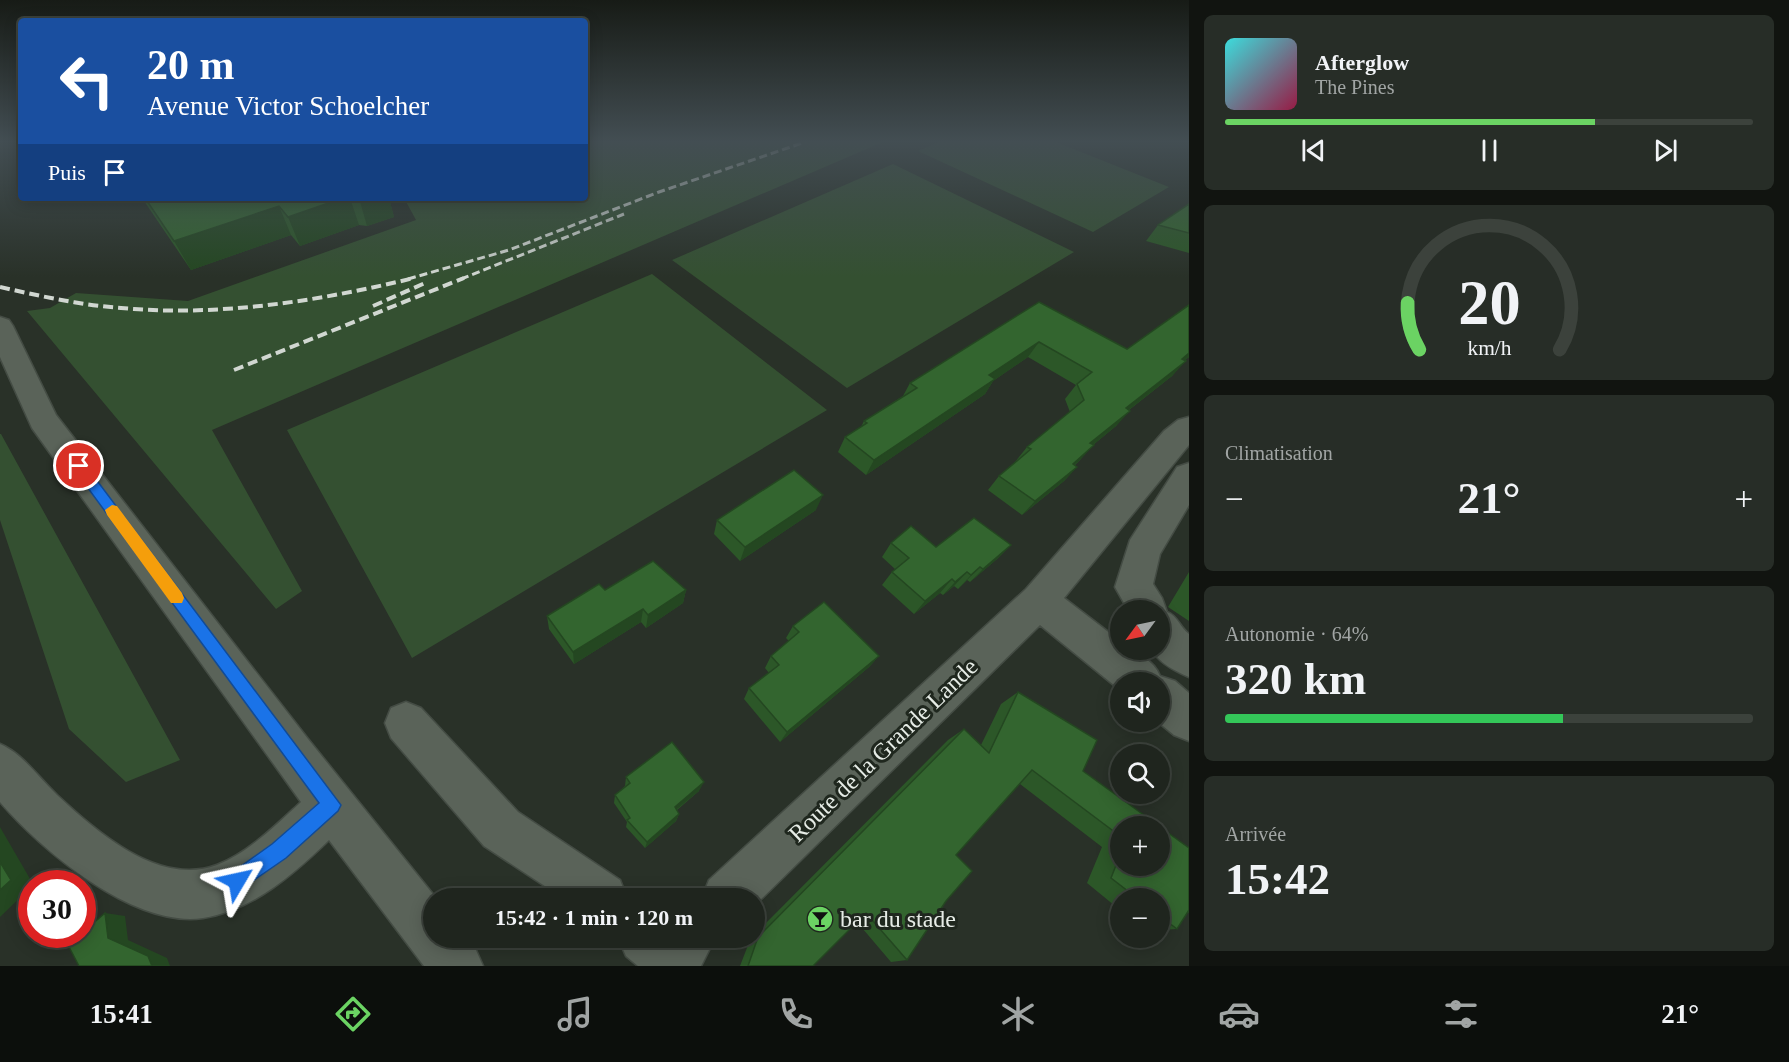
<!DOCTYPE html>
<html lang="fr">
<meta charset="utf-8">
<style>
:root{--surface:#1f251e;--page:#272d27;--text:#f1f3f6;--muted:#a1a5a4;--line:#3c423c;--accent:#6bd363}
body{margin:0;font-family:Georgia,serif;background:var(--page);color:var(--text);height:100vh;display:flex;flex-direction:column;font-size:22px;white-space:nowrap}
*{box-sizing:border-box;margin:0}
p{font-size:20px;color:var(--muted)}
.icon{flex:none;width:33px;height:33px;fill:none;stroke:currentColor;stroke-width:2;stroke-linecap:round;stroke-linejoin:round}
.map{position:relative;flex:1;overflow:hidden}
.drawer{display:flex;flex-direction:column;gap:15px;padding:15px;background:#111410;width:600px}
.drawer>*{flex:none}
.top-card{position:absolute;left:18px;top:18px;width:570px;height:183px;border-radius:6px;box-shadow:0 3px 15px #0003,0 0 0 2px var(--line);background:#1a4fa0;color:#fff;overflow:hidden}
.needle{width:39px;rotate:237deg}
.tools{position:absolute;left:1110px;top:600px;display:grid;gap:12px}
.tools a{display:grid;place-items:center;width:60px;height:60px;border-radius:50%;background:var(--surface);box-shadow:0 3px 15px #0003,0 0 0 2px var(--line);font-size:30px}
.speed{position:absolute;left:18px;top:870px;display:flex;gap:12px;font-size:30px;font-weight:700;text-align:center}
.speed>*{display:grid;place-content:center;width:78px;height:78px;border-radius:50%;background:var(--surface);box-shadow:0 3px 15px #0003,0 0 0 2px var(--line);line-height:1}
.speed .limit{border:9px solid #d22;background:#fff;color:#111}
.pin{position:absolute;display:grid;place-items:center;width:51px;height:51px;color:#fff;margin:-26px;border:3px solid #fff;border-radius:50%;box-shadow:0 2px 6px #0007}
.me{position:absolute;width:66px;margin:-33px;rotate:54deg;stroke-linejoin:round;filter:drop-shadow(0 0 4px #0008)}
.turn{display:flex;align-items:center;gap:21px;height:126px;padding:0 30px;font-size:27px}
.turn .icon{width:78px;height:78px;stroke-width:2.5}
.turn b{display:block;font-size:42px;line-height:51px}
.then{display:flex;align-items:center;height:57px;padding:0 30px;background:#0003;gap:12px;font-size:22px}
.big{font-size:45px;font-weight:800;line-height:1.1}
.drawer .card{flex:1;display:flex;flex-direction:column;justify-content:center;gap:9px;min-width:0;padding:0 21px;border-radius:9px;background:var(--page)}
.drawer .dial{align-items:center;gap:0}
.dial svg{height:156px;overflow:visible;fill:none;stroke:var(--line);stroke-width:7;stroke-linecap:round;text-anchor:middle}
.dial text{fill:var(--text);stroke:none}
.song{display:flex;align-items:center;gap:18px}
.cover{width:72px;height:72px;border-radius:9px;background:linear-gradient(135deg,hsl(180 70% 55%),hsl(340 70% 35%))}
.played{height:6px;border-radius:3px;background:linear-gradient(90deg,var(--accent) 70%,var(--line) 70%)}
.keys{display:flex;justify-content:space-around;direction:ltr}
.heat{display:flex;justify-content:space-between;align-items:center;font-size:33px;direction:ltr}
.charge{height:9px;border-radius:4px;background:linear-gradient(90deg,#34c759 64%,var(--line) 0)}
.trip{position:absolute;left:423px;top:888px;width:342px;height:60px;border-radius:30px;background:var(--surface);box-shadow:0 3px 15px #0003,0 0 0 2px var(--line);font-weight:800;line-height:60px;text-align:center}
.menu{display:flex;height:96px;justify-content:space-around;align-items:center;background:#0c0f0c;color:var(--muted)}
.menu .icon{width:42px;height:42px}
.menu .on{color:var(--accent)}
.menu b{font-size:27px;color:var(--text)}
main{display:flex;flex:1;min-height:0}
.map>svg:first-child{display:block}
</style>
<main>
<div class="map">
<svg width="1189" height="966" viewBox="0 0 1189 966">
<rect width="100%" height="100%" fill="#293128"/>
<path fill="#345031" d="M585,142H883L212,430L302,591L276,609L27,311L50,308L76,293L188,301L416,220L404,198H585Z
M939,142H1056L1169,187L1093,232L918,151Z
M893,164L1074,252L847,388L672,260Z
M652,274L827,410L412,658L287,430Z
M0,434H1L180,760L126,782L69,729L0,520Z"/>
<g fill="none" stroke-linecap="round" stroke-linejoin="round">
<g stroke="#444c44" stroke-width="3">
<path id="minor" d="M0,317L9,320L13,326L56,415L308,739L436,898H434V938H467L475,948L483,966H424L329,840C295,873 252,911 203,918C134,928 42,851 0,802V744C23,754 38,777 57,795C96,831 158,887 217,865C248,853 276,825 301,802L32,428L0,357Z
M1189,417V445L1064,598L1120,641V650C1136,650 1154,661 1160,676L1175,681L1189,693V741L1174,735L1158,722L1160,682H1120V690L1040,625L754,906V898H702L709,880L1026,589L1164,431L1178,420Z
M1189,463V505L1160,554L1153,584L1162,598L1167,612C1178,616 1180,628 1189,634V677C1175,671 1159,663 1152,650H1160V610H1128L1115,587L1130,540L1177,467Z
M406,702L421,708L518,812L620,880L627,898H563L484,846L391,738L385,723L391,708Z
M618,938H715L701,966H638L626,956Z"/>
</g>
<use href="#minor" fill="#5a6359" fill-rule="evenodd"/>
<path stroke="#d1d7d1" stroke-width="3" stroke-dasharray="8 4" stroke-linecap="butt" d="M408,279L509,250L659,192L805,142
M461,279L624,214"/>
<path stroke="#d1d7d1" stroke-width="4" stroke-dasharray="10 5" stroke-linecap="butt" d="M0,287C40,296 80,305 121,308C219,317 319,301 414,278
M373,306L425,283
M234,370L464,278"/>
</g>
<path fill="#2c5728" d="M142,198H389L394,217L367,226L359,225L300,246L291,235L191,270Z
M1189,204V253L1146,241L1158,225Z
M1039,302L1127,349L1189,305V357L1185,360L1172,376L1129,410L1116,426L1093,445L1080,460L1075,465L1077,467L1064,481L1022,515L988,490L999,476L1015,462L1027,447L1070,412L1065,399L1076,385L1028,357L993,381L985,394L866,475L838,452L845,437L861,427L864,421L903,396L910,383Z
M816,510L740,561L714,534L717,520Z
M891,543L936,547L1011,545L997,559L970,582L967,580L958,589L954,586L943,595L940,593L914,614L882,585L892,572L895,569L882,557Z
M1189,572V621L1168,607Z
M605,590H686L683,603L646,628L641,622L574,664L549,629L547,616Z
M793,626L879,656L869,667L780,742L744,699L749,688L769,673L765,668L771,656L789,641L786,638Z
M1018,692L1083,771L1120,826V866L1189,848V913L1188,912L1177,929L1160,930V898H1120V910L1087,883L1102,847L1020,784L956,855L946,901L907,960L891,962L857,922L813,966H740L750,940L752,938H754V935L948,740L964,729L981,745L1001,704Z
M626,777L699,791L677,810L679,814L676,821L645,848L626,827L627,822L614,803L615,795L625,786Z"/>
<path fill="#244721" d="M343,198H350L359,225L300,246L288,217Z
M359,198H389L394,217L367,226Z
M279,206L291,235L191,270L174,241Z
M1039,342L1028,357L993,381L985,394L866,475L874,460L989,375Z
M1189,353V357L1167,374L1182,359Z
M1186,361L1172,376L1112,423L1126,408Z
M1130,411L1116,426L1077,458L1090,443Z
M1094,445L1080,460L1059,478L1073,464Z
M1077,467L1064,481L1022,515L1035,501Z
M823,495L816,510L740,561L745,547Z
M1011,545L997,559L970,582L983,569Z
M980,567L958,589L971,575Z
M967,572L954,586L943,595L955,582Z
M952,579L940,593L914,614L925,601Z
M686,590L683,603L646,628L648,615Z
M643,609L641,622L574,664L573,652Z
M879,656L869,667L780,742L787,732Z
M704,782L699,791L671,814L675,807Z
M679,814L676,821L645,848L647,842Z
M0,827L33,884H32V886L0,917Z
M105,913L125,916L128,940L167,958L170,966H152L108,938Z"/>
<path fill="#33652f" stroke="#244721" stroke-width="1.5" d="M145,198H343L288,217L279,206L174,241Z
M1189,204V233L1158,225Z
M1039,302L1127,349L1189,305V353L1182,359L1186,361L1126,408L1130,411L1090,443L1094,445L1073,464L1077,467L1035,501L999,476L1031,449L1027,447L1084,400L1077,384L1092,372L1039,342L989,375L995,379L874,460L845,437L867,423L864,421L917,388L910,383Z
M794,470L823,495L745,547L717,520Z
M974,518L1011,545L983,569L980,567L971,575L967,572L955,582L952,579L925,601L892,572L909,558L891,543L911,526L936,547Z
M653,561L686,590L648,615L643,609L573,652L547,616L599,584L605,590Z
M824,602L879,656L787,732L749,688L779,665L771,656L799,632L793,626Z
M1018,692L1097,740L1083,771L1159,826H1120V836L1032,770L956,855L972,871L946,901L907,960L866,913L813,966H748L758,937L964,729L989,753Z
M672,742L704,782L675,807L679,814L647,842L627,820L630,818L615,795L630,783L626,777Z
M1160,827L1189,848V910L1177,929L1160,916V898H1137L1111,878L1120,855V866H1160Z
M0,862L11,880L0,890Z
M105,913L108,938L148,956L152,966H79L68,945L80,934H82V933Z"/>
<linearGradient id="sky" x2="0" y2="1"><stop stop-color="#171b16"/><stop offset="0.51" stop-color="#434e53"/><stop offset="1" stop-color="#434e53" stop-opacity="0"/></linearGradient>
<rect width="1189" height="277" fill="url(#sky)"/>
<path fill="#1a73e8" stroke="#114b97" stroke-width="1.5" d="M79,461L83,462L341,805L338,811L286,858L237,892L230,889L227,881L230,874L272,844L319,803L74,469L72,466Z"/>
<path fill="#f59e0b" d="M112,505L117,506L182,593L184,598L182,603H171L107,515L105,510Z"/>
<defs>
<g id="bar-disc" transform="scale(1.35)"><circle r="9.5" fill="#6bd363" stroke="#1f271e"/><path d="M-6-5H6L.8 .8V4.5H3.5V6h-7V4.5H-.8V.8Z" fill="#111"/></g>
</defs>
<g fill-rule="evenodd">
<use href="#bar-disc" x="820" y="919"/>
</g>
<g text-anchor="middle" stroke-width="6" stroke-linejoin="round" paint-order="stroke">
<g font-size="24" fill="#e6ece6" stroke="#1f271e">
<text transform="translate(883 750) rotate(-44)" y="8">Route de la Grande Lande</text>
</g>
<g font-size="24" fill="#e6ece6" stroke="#1f271e" text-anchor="start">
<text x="840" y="927">bar du stade</text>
</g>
</g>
</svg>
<div class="tools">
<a><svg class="needle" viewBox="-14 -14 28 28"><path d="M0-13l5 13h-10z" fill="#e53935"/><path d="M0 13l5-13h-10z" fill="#a1a5a4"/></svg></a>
<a><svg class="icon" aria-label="sound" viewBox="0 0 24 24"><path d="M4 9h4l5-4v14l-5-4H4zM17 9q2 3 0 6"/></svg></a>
<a><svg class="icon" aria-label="search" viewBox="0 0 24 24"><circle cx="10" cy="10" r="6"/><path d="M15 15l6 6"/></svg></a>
<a>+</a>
<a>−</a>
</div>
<div class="speed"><div class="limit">30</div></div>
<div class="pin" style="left:79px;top:466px;background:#d93025"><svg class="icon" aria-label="arrive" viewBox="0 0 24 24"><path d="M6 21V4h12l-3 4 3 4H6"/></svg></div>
<svg class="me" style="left:237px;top:881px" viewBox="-20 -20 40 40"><path d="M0-17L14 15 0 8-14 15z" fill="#1a73e8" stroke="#fff" stroke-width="4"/></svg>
<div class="trip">15:42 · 1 min · 120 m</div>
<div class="top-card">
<div class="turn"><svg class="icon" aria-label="left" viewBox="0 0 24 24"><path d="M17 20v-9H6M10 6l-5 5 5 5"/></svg><div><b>20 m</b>Avenue Victor Schoelcher</div></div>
<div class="then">Puis<svg class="icon" aria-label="arrive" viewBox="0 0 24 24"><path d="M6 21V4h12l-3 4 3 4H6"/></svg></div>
</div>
</div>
<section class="drawer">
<div class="card">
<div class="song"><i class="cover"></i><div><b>Afterglow</b><p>The Pines</p></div></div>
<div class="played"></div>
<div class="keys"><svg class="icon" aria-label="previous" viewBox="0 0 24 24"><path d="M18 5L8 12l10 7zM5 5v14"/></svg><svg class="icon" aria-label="pause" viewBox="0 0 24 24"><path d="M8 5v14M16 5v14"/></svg><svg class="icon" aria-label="next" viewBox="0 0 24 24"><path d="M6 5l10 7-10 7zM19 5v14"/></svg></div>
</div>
<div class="card dial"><svg viewBox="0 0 100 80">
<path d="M14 69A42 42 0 1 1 86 69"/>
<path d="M14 69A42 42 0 0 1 8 45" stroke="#6bd363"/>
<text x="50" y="56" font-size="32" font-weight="700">20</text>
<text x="50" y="72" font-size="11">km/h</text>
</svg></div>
<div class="card"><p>Climatisation</p>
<div class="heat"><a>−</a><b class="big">21°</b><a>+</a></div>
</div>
<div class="card"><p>Autonomie · 64%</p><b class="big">320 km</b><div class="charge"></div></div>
<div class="card"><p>Arrivée</p><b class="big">15:42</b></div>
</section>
</main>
<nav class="menu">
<b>15:41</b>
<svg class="icon on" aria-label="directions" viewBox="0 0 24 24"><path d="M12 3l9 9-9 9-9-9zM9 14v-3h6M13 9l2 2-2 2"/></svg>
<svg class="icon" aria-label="music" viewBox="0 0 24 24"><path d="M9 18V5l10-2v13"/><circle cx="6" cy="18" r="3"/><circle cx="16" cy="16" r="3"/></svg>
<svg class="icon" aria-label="phone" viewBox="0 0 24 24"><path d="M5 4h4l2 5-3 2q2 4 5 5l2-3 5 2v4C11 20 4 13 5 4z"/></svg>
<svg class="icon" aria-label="climate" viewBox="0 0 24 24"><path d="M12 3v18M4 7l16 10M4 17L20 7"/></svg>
<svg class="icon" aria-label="car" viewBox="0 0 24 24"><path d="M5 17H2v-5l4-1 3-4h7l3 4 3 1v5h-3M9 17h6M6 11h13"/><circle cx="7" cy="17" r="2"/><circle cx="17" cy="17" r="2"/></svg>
<svg class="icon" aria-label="filters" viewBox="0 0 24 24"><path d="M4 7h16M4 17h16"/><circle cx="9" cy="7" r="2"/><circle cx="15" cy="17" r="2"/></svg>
<b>21°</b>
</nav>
